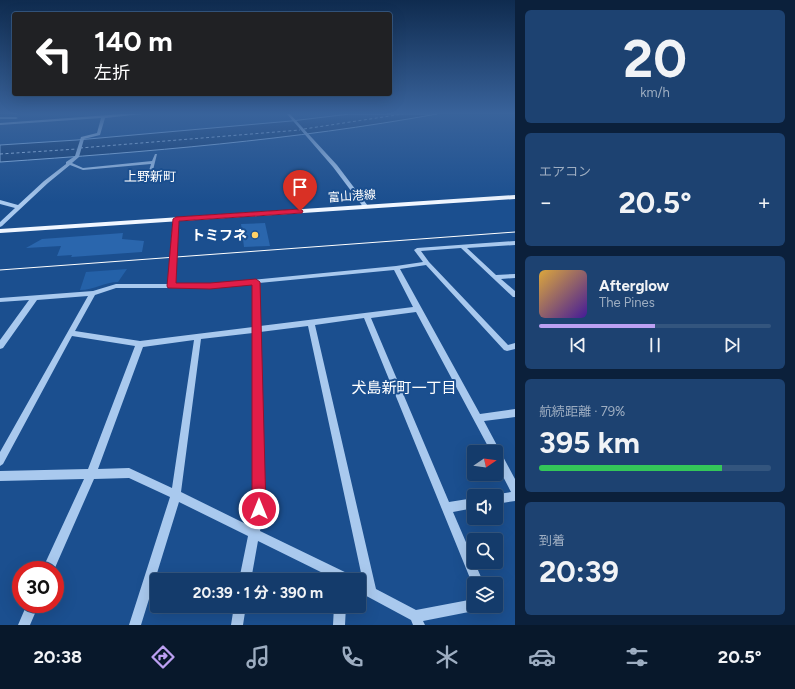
<!DOCTYPE html>
<html lang="ja">
<meta charset="utf-8">
<style>
:root{--surface:#143b6b;--page:#1d4271;--text:#f1f3f6;--muted:#9dadc1;--line:#33557e;--accent:#bca0f2}
body{margin:0;font-family:Figtree,"Noto Sans JP",sans-serif;background:var(--page);color:var(--text);height:100vh;display:flex;flex-direction:column;font-size:15px;white-space:nowrap}
*{box-sizing:border-box;margin:0}
p{font-size:13px;color:var(--muted)}
.icon{flex:none;width:22px;height:22px;fill:none;stroke:currentColor;stroke-width:2;stroke-linecap:round;stroke-linejoin:round}
.map{position:relative;flex:1;overflow:hidden}
.panel{display:flex;flex-direction:column;gap:10px;padding:10px;background:#0b203b;width:280px}
.panel>*{flex:none}
.guide{position:absolute;left:12px;top:12px;width:380px;height:84px;border-radius:4px;box-shadow:0 4px 16px #0002,0 0 0 1px var(--line);background:#202124;color:#fff;overflow:hidden}
.needle{width:26px;rotate:77deg}
.tools{position:absolute;left:467px;top:445px;display:grid;gap:8px}
.tools a{display:grid;place-items:center;width:36px;height:36px;border-radius:4px;background:var(--surface);box-shadow:0 4px 16px #0002,0 0 0 1px var(--line);font-size:20px}
.speed{position:absolute;left:12px;top:561px;display:flex;gap:8px;font-size:20px;font-weight:700;text-align:center}
.speed>*{display:grid;place-content:center;width:52px;height:52px;border-radius:50%;background:var(--surface);box-shadow:0 4px 16px #0002,0 0 0 1px var(--line);line-height:1}
.speed .limit{border:6px solid #d22;background:#fff;color:#111}
.pin{position:absolute;display:grid;place-items:center;width:34px;height:34px;color:#fff;margin:-41px -17px;border-radius:50% 50% 50% 0;rotate:-45deg;box-shadow:0 0 4px #0007}
.pin .icon{rotate:45deg}
.me{position:absolute;width:44px;margin:-22px;rotate:0deg;stroke-linejoin:round;filter:drop-shadow(0 0 3px #0008)}
.turn{display:flex;align-items:center;gap:14px;height:84px;padding:0 16px;font-size:18px}
.turn .icon{width:52px;height:52px;stroke-width:2.5}
.turn b{display:block;font-size:28px;line-height:34px}
.big{font-size:30px;font-weight:700;line-height:1.1}
.panel .tile{flex:1;display:flex;flex-direction:column;justify-content:center;gap:6px;min-width:0;padding:0 14px;border-radius:6px;background:var(--page)}
.panel .dial{align-items:center;gap:0}
.dial b{font-size:52px;line-height:1}
.song{display:flex;align-items:center;gap:12px}
.cover{width:48px;height:48px;border-radius:6px;background:linear-gradient(135deg,hsl(40 70% 55%),hsl(260 70% 35%))}
.played{height:4px;border-radius:2px;background:linear-gradient(90deg,var(--accent) 50%,var(--line) 50%)}
.keys{display:flex;justify-content:space-around;direction:ltr}
.heat{display:flex;justify-content:space-between;align-items:center;font-size:22px;direction:ltr}
.charge{height:6px;border-radius:3px;background:linear-gradient(90deg,#34c759 79%,var(--line) 0)}
.trip{position:absolute;left:150px;top:573px;width:216px;height:40px;border-radius:4px;background:var(--surface);box-shadow:0 4px 16px #0002,0 0 0 1px var(--line);font-weight:700;line-height:40px;text-align:center}
.dock{display:flex;height:64px;justify-content:space-around;align-items:center;background:#08182b;color:var(--muted)}
.dock .icon{width:28px;height:28px}
.dock .active{color:var(--accent)}
.dock b{font-size:18px;color:var(--text)}
main{display:flex;flex:1;min-height:0}
.map>svg:first-child{display:block}
</style>
<main>
<div class="map">
<svg width="515" height="625" viewBox="0 0 515 625">
<rect width="100%" height="100%" fill="#1b4f8f"/>
<path fill="#2461a8" d="M127,269L118,282C105,282 94,290 80,290L86,272Z"/>
<path fill="#123a6d" stroke="#9cc4f0" d="M350,114H437C293,140 146,152 0,162V145L77,140L291,121Z"/>
<g fill="none" stroke-linecap="round" stroke-linejoin="round">
<path stroke="#b5d3f5" stroke-width="1" stroke-dasharray="3 2.5" stroke-linecap="butt" d="M304,129L403,114
M80,148L300,130
M0,154L77,149"/>
</g>
<path fill="#2a66ad" d="M265,223L270,246L244,247L241,224Z
M123,233L122,239L144,241L142,252L71,257L72,255L57,256L61,246L26,248L42,239Z"/>
<g fill="none" stroke-linecap="round" stroke-linejoin="round">
<path fill="#a9c9ee" fill-rule="evenodd" d="M123,114H142L105,118L100,135L84,139L79,157L72,163L83,168L152,161L155,154H157L150,182L146,181L151,164L83,170L70,165L48,183L2,226L0,227V222L15,208L0,204V200L18,205L44,181L66,164V162L75,156L81,137L97,133L101,118L0,125V123Z
M287,114H290L337,165L368,206V208H364L333,167Z
M0,117H16L18,118L16,119H0Z
M176,217L179,219L174,284H210L396,266L423,262L414,250L417,248L515,241V245L467,248L496,275L515,274V278L501,279L515,291V297H513L461,248L421,251L429,262L508,345L515,343V349L507,351L504,350L426,265L400,269L480,414L515,409V417L484,421L515,479V501L496,504V496L492,495L511,492L496,463V452H491L416,312L371,318L449,502L474,498V508L453,512L484,584H474V588L364,318L315,325L376,589L416,610L474,599V606H480L478,609L474,611L423,621L425,625H413L411,620L359,592V580L363,582L308,326L260,332L264,509L260,531L353,576L355,580H337L258,541L251,580H239L248,536L179,502L141,625H129L170,497L129,478L94,479L54,570H42L84,479L0,481V471L88,469L135,346L72,336L3,464L0,466V452L88,296L37,300L3,348L0,349V340L29,300L0,302V298L93,291L116,284H168L173,219ZM394,270L413,307L260,326L259,283ZM253,284V327L140,341L75,331L95,295L116,288H210ZM253,333L254,509L250,526L181,492L201,339ZM194,340L172,488L129,468L98,469L143,347Z
M27,604H39L30,625H18Z
M234,606H246L243,625H231Z
M334,606H346L345,625H333Z"/>
<path fill="#f0f6ff" fill-rule="evenodd" d="M515,195V199L0,233V229Z"/>
<path stroke="#fff" stroke-width="1" d="M0,270L515,232"/>
</g>
<linearGradient id="sky" x2="0" y2="1"><stop stop-color="#0f2b4f"/><stop offset="0.56" stop-color="#39639b"/><stop offset="1" stop-color="#39639b" stop-opacity="0"/></linearGradient>
<rect width="515" height="202" fill="url(#sky)"/>
<path fill="#e11d48" stroke="#92132f" d="M300,209L303,211L302,213L179,221L176,283H210L256,279L260,282L266,509L264,514L259,516L254,514L252,509V285L210,289L168,288L167,286L173,219L176,217Z"/>
<circle fill="#ffd166" stroke="#1b4f8f" stroke-width="1.5" cx="255" cy="235" r="4"/>
<g text-anchor="middle" stroke-width="4" stroke-linejoin="round" paint-order="stroke">
<g font-size="12" fill="#fff" stroke="#1b4f8f">
<text transform="translate(352 196) rotate(-4)" y="4">富山港線</text>
</g>
<g font-size="13" fill="#fff" stroke="#1b4f8f">
<text x="150" y="181">上野新町</text>
</g>
<g font-size="14" font-weight="bold" fill="#fff" stroke="#1b4f8f" text-anchor="end">
<text x="247" y="240">トミフネ</text>
</g>
<g font-size="15" fill="#fff" stroke="#1b4f8f">
<text x="404" y="393">犬島新町一丁目</text>
</g>
</g>
</svg>
<div class="tools">
<a><svg class="needle" viewBox="-14 -14 28 28"><path d="M0-13l5 13h-10z" fill="#e53935"/><path d="M0 13l5-13h-10z" fill="#9dadc1"/></svg></a>
<a><svg class="icon" aria-label="sound" viewBox="0 0 24 24"><path d="M4 9h4l5-4v14l-5-4H4zM17 9q2 3 0 6"/></svg></a>
<a><svg class="icon" aria-label="search" viewBox="0 0 24 24"><circle cx="10" cy="10" r="6"/><path d="M15 15l6 6"/></svg></a>
<a><svg class="icon" aria-label="layers" viewBox="0 0 24 24"><path d="M12 4l9 5-9 5-9-5zM3 14l9 5 9-5"/></svg></a>
</div>
<div class="speed"><div class="limit">30</div></div>
<div class="pin" style="left:300px;top:211px;background:#d93025"><svg class="icon" aria-label="arrive" viewBox="0 0 24 24"><path d="M6 21V4h12l-3 4 3 4H6"/></svg></div>
<svg class="me" style="left:259px;top:509px" viewBox="-20 -20 40 40"><circle r="17" fill="#e11d48" stroke="#fff" stroke-width="3"/><path d="M0-11L8 9 0 5-8 9z" fill="#fff"/></svg>
<div class="trip">20:39 · 1 分 · 390 m</div>
<div class="guide">
<div class="turn"><svg class="icon" aria-label="left" viewBox="0 0 24 24"><path d="M17 20v-9H6M10 6l-5 5 5 5"/></svg><div><b>140 m</b>左折</div></div>
</div>
</div>
<section class="panel">
<div class="tile dial"><b>20</b><p>km/h</p></div>
<div class="tile"><p>エアコン</p>
<div class="heat"><a>−</a><b class="big">20.5°</b><a>+</a></div>
</div>
<div class="tile">
<div class="song"><i class="cover"></i><div><b>Afterglow</b><p>The Pines</p></div></div>
<div class="played"></div>
<div class="keys"><svg class="icon" aria-label="previous" viewBox="0 0 24 24"><path d="M18 5L8 12l10 7zM5 5v14"/></svg><svg class="icon" aria-label="pause" viewBox="0 0 24 24"><path d="M8 5v14M16 5v14"/></svg><svg class="icon" aria-label="next" viewBox="0 0 24 24"><path d="M6 5l10 7-10 7zM19 5v14"/></svg></div>
</div>
<div class="tile"><p>航続距離 · 79%</p><b class="big">395 km</b><div class="charge"></div></div>
<div class="tile"><p>到着</p><b class="big">20:39</b></div>
</section>
</main>
<nav class="dock">
<b>20:38</b>
<svg class="icon active" aria-label="directions" viewBox="0 0 24 24"><path d="M12 3l9 9-9 9-9-9zM9 14v-3h6M13 9l2 2-2 2"/></svg>
<svg class="icon" aria-label="music" viewBox="0 0 24 24"><path d="M9 18V5l10-2v13"/><circle cx="6" cy="18" r="3"/><circle cx="16" cy="16" r="3"/></svg>
<svg class="icon" aria-label="phone" viewBox="0 0 24 24"><path d="M5 4h4l2 5-3 2q2 4 5 5l2-3 5 2v4C11 20 4 13 5 4z"/></svg>
<svg class="icon" aria-label="climate" viewBox="0 0 24 24"><path d="M12 3v18M4 7l16 10M4 17L20 7"/></svg>
<svg class="icon" aria-label="car" viewBox="0 0 24 24"><path d="M5 17H2v-5l4-1 3-4h7l3 4 3 1v5h-3M9 17h6M6 11h13"/><circle cx="7" cy="17" r="2"/><circle cx="17" cy="17" r="2"/></svg>
<svg class="icon" aria-label="filters" viewBox="0 0 24 24"><path d="M4 7h16M4 17h16"/><circle cx="9" cy="7" r="2"/><circle cx="15" cy="17" r="2"/></svg>
<b>20.5°</b>
</nav>
